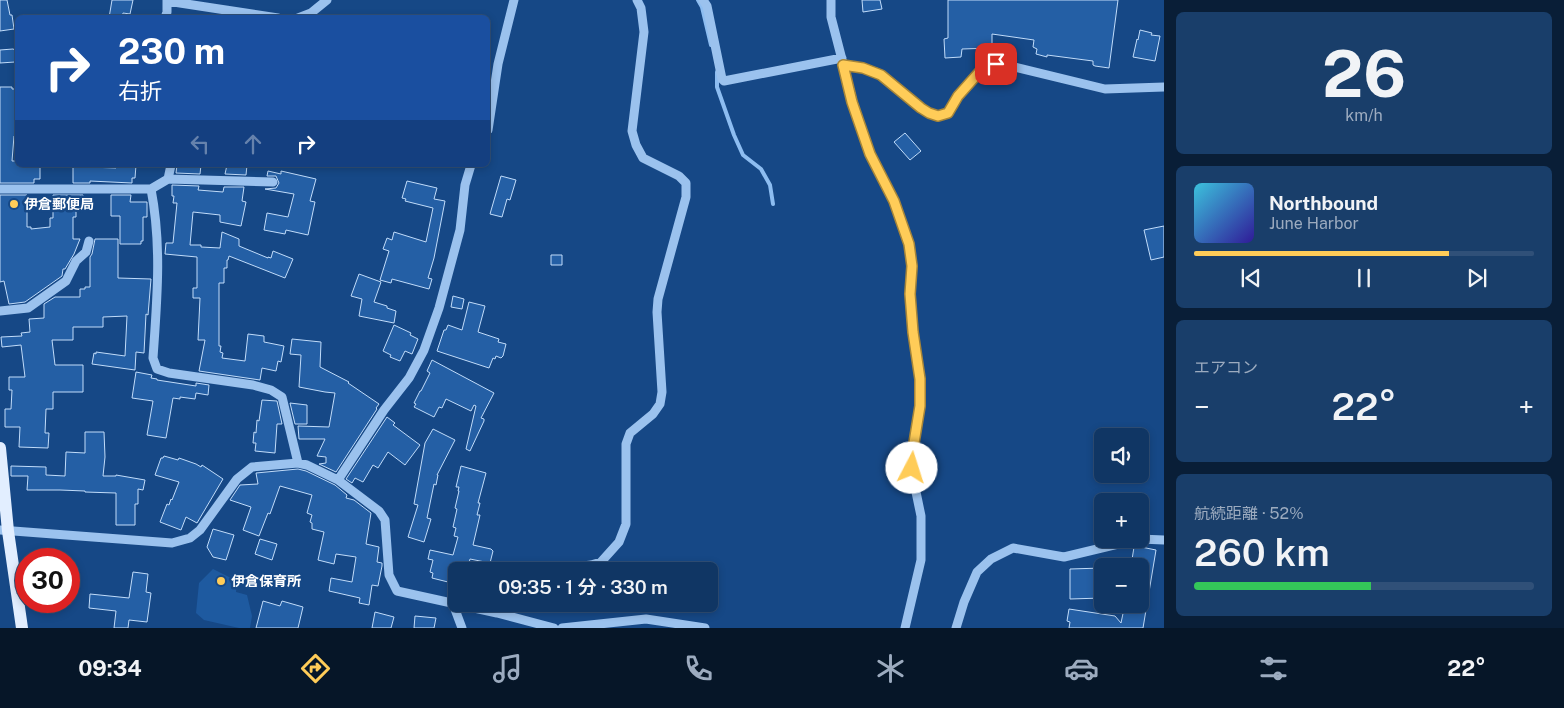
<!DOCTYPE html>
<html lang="ja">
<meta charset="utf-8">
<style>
:root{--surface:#103664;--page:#193e6a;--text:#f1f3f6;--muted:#9cabbf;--line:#305078;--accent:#ffcc58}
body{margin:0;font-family:"Public Sans","Noto Sans JP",sans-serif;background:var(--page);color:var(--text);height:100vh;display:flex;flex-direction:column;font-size:19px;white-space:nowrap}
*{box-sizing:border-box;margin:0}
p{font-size:16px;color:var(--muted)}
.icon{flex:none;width:28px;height:28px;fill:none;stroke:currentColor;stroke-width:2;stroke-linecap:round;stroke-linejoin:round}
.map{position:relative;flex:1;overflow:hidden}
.panel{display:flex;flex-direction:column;gap:12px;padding:12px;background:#091e37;width:400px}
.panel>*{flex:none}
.banner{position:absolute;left:15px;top:15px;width:475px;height:152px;border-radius:8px;box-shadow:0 2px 8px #0003,0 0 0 1px var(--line);background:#1a4fa0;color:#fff;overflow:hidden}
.controls{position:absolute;left:1094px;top:428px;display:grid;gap:10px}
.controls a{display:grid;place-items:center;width:55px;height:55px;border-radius:8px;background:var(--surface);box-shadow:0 2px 8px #0003,0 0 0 1px var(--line);font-size:25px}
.speed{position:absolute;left:15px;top:548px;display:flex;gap:10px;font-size:25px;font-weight:700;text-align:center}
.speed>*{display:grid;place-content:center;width:65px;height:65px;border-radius:50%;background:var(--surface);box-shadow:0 2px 8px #0003,0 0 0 1px var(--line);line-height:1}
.speed .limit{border:8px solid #d22;background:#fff;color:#111}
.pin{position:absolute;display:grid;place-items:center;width:42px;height:42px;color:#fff;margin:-21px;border-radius:10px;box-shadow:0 2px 8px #0006}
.me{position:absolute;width:55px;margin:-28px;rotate:5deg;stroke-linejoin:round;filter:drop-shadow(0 0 4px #0008)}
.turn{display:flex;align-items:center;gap:18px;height:105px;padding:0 20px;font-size:22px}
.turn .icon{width:65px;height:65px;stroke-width:2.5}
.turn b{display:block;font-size:35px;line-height:42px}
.lanes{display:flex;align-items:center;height:48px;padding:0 20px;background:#0003;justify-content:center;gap:25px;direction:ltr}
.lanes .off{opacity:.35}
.big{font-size:38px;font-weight:600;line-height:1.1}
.panel .tile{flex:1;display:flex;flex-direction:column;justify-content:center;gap:8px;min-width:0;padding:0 18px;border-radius:8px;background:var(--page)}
.panel .dial{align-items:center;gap:0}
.dial b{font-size:65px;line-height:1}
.song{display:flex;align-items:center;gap:15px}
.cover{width:60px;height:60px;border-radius:8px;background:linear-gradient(135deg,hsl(190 70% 55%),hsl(250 70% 35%))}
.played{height:5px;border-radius:2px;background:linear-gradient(90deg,var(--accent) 75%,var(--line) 75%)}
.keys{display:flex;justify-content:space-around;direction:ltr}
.heat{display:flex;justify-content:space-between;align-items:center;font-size:28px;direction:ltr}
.charge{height:8px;border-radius:4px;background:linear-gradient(90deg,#34c759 52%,var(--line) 0)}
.trip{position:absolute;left:448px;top:562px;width:270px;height:50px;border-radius:8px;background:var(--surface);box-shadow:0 2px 8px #0003,0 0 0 1px var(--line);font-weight:600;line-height:50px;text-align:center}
.tab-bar{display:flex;height:80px;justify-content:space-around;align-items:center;background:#061628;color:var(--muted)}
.tab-bar .icon{width:35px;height:35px}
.tab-bar .active{color:var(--accent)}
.tab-bar b{font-size:22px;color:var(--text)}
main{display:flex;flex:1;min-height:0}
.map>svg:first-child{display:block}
</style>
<main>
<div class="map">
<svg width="1164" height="628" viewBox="0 0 1164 628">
<rect width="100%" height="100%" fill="#164886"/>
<path fill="#1e5aa0" d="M213,569L237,581L236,592L247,595L252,616L250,628H239L204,620L196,613L199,583Z"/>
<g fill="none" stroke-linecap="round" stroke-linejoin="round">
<path stroke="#8dbdf1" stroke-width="4" d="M698,0L702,7L711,45
M717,72V87L734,135L743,155L761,169L770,185L773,204"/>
</g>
<path fill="#245fa5" stroke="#c1dcfa" d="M0,0H7L10,15H12L14,29L0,31Z
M112,0H133L130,14L123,13L122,18H109Z
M862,0H880L882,9L863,12Z
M948,0H1118L1109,68L1095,66L1093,65V61L1047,55V57L1036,54L1037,49L1033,47L1034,40L992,34V48L962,49L961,57L945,58L944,39L948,38Z
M1140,30L1152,33L1151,35L1160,36L1155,61L1133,57L1137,39L1138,40Z
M13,49L15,50V62L0,63V50Z
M0,87H12V89H18V119L16,136H14L12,161H18V165H40V179H34V183H0Z
M905,133L921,151L910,160L894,142Z
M73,165H89V167L116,168V165H136L135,178H132V183L90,181V183H73Z
M177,165H201L200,174L176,173Z
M227,165H247L246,175L225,174Z
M268,171L281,174V171L316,179L310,201L315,202L308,235L286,230L285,234L264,230L267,213L288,217L294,194L265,189L276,188L279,183L276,176H267Z
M501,176L516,180L510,200L507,199L502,217L490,214Z
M407,181L437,188L434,199L445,201L434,258L428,278L432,279L429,289L392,279L391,283L380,280L389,251L383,249L387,238L392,240L394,232L426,242L433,208L405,201L406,199L402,198Z
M172,185L199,186L198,190L223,192L224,187H244L242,201L246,202L241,226L220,222V215L193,212L190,245H201V247L220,248L222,232L239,239V246L268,258V257L271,258L273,251L293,259L285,278L229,256L228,260H227V268H224V283H219V346H221L220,352L223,353L222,358L245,361L248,334L264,336V342L284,346L281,362L278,361L276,371L262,368L260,380L199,371L205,340H198L200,298H193V288H197V257L165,254L166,243H173L177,203H173L174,196H172Z
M0,195H27V227H31V229L50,227V218H53V195H83V208H76V217H73V239H80L74,254L65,269H63L62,276L25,302L9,304L4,281L0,282Z
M111,195H131L130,202H147V217H143V241H141V244H120V216H111Z
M1164,226V257L1151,260L1144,230Z
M95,239H118V278L151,279L148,315L146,314L144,353L136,352L135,370L92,364L94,353L96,354V352L125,356L127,316L103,317V327H73V340H52L55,365H83V392H53V409H46L45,433H49L48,448L19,447L20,427H5V409H11L12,390H9V377H25L21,345L2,347L1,337L22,336L21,333L30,332L29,319L44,318V304L55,297H80V289H85V287H90V257L92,254Z
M551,255H562V265H551Z
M359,274L381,282L374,302L387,306V308L396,311L394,323L359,316L362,299L351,296Z
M453,296L464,299L462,309L451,307Z
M469,302L485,306L478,332L499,339L498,342L506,344L503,356L501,358L496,356L495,359L493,358L489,368L437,351L444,330H446L448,325L462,330Z
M394,325L411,333L410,335L418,339L412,354L405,351L400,361L390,357L391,355L383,351Z
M292,339L321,342L320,367L349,382L348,383L379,404L376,408L377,409L336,472L319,464L326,463V457L317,456L325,439H299L298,426L329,427L335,393L325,392L299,387L301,355L290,354Z
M432,360L494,393L481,418L484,419V421L470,451L466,449L476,406L474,405L471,411L446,399L442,408L439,407L434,417L414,407L416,404L414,403L420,391H421L430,373L427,371Z
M136,372L152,375L151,378L157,379V380L196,386V383L209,385L208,395L196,393L195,399L180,397V399L173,398L166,438L147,435L153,401L132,398Z
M262,400L277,401L282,424H277L275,453L255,451L256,443H253L254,432L256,433L257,420L259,421Z
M290,403L307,405V424H295Z
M387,417L395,423L393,425L420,445L405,465L388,452L378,468L373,465L363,482L355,478L352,483L346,479Z
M433,429L455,440L437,475H438L436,485L434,484L427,518L431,519L424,542L408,537L418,505L414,504L425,443Z
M85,432H104L105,457L103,476H116V475L145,480L143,490L138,489V504H135V525H116V493L85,492V491L60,490H27L28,476H11V466L46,467V475L65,476L66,452L85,453Z
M164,456L178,460L179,458L196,464L201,467L202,465L223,479L197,523L186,517L181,530L160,522L167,504L169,505L171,499L172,500L179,482L155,475L161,458H163Z
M461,466L486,473L478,503H480L477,515H480L473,545L491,549L493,551L490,563L470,559L467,571H456V584L432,578L433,573L430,572L433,560L428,559L430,550L453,555L458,537L454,536L456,528L453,527L457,509L455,508L459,491H458L459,487H456Z
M298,469L306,471L335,485L347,495L346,498L354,500L371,513L366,544L379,547L377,562L382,563V566L378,586L372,585L369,605L359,603L360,598L329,591L331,578L352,582L356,557L336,554L334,564L318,560L324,532L312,529V523L310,522L312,515L307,513L312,495L280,486L270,514L268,513L259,536L243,530L251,507L230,500L240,485L258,484L256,473Z
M213,529L234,535L226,560L213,557L207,547Z
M260,539L277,544L272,560L255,554Z
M1136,546L1156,550L1143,628H1069L1070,622L1067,621L1069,609L1115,616L1121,623L1125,604H1140V566H1131L1134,547Z
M1102,568V598L1070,599V569Z
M133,572L148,574L146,592L151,593L147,622L129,620L128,628H114L116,611L89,608L90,594L129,598Z
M263,601L280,606L282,601L303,607L298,628H256Z
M375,612L394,617L391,628H372Z
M415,616L436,618L434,628H414Z"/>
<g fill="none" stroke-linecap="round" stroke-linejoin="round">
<path stroke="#9bc2ee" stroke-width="9" d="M703,0L707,6L722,79L724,81L842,58
M831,0V17L853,102L870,154L894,201L909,245L912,266L910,294L913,332L920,379V406L913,449L911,468L921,516V560L905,628
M167,1L278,18
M165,18L167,12V0
M298,18L311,13L327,0
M843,65C856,67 869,68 880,74C895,82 923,118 940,115C950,114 952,104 957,97C961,92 966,87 970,82C982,69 988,64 1006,65L1105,89L1164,87
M488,130L498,64L514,0
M471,165L465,185L460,230L439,308L424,350L409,378L384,410L338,480L379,511L385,520L389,575L397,591L497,613L554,628
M168,179L273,182
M0,189H151C162,246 157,300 153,358L157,369L169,373L253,385L271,390L282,397L298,463
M151,189L168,179L171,165
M0,311L28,308L66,281L76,261L86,252L89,241
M0,530L172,543L190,538L200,530L237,479L252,467L298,463L307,465L338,480
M1140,539L1164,540
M545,571L591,565L601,562L619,542L626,524V444L630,433L653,414L660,404L662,392L657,312L658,299L686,197V183L679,176L643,158L636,145L632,131L644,32L641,8L637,0
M453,604L462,628
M562,628L646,619L705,628
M956,628L964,602L977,572L991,559L1013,548L1064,557L1139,539"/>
<path stroke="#e2eeff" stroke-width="12" d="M0,448L8,531L22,628"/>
</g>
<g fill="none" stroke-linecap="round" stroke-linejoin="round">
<g stroke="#a68539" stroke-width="12">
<path id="route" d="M912,468L913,449L920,406V379L913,332L910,294L912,266L909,244L894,201L870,154L852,102L843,65L863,68L881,75L921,108L929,113L938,116L948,113L958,96L982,69L996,64"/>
</g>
<use href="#route" stroke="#ffcc58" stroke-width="9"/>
</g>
<g fill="#ffcc58" stroke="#164886" stroke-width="2">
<circle cx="14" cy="204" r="5"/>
<circle cx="221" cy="581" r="5"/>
</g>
<g text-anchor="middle" stroke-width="5" stroke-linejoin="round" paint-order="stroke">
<g font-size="14" font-weight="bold" fill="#fff" stroke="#164886" text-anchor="start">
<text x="24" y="209">伊倉郵便局</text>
<text x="231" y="586">伊倉保育所</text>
</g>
</g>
</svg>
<div class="controls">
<a><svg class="icon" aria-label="sound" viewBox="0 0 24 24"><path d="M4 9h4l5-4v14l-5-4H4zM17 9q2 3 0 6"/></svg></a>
<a>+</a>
<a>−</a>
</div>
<div class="speed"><div class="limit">30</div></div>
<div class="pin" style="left:996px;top:64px;background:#d93025"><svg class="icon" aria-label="arrive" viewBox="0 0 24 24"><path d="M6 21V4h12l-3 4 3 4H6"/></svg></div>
<svg class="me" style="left:912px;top:468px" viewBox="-20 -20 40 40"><circle r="19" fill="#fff"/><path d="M0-13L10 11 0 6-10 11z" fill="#ffcc58"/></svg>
<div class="trip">09:35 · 1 分 · 330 m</div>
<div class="banner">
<div class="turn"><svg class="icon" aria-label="right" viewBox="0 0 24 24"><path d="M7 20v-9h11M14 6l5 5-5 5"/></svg><div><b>230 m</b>右折</div></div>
<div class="lanes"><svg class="icon off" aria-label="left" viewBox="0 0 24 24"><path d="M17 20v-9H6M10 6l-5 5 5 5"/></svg><svg class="icon off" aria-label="ahead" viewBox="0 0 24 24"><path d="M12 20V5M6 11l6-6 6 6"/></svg><svg class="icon" aria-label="right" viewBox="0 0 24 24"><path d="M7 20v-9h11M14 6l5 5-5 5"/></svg></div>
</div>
</div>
<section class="panel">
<div class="tile dial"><b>26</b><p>km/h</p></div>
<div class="tile">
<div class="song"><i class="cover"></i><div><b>Northbound</b><p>June Harbor</p></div></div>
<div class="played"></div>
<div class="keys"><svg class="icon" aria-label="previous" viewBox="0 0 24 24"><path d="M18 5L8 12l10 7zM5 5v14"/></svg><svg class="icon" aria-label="pause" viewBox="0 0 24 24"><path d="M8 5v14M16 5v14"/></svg><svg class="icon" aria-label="next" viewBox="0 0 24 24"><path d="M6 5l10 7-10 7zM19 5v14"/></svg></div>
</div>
<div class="tile"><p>エアコン</p>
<div class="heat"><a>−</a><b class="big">22°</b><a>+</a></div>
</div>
<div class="tile"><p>航続距離 · 52%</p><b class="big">260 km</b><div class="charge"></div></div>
</section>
</main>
<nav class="tab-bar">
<b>09:34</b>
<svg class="icon active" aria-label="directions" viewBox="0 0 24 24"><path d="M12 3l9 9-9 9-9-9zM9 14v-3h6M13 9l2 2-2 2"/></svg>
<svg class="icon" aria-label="music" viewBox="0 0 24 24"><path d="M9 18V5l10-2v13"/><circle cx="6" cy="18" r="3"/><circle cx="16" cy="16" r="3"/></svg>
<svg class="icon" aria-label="phone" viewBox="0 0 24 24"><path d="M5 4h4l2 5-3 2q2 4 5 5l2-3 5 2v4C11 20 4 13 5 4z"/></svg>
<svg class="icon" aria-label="climate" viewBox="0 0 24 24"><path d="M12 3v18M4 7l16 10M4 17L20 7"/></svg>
<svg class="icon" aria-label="car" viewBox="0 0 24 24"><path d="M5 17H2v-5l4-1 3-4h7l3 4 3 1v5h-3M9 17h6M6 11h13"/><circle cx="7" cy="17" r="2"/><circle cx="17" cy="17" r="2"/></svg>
<svg class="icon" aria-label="filters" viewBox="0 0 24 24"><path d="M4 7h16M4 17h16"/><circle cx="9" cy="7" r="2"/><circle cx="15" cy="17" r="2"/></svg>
<b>22°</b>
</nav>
